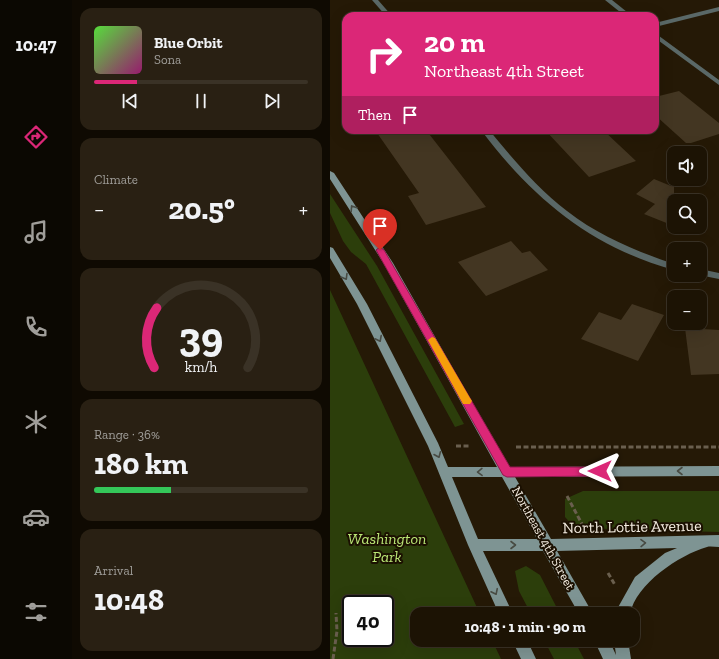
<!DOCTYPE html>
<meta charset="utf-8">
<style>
:root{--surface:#1c1304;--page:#292013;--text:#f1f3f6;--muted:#a09e9a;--line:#3a3226;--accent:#db2777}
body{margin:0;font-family:"Zilla Slab",serif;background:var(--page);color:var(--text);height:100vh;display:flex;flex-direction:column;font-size:15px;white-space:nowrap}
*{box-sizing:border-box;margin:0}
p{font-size:13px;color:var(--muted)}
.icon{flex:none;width:22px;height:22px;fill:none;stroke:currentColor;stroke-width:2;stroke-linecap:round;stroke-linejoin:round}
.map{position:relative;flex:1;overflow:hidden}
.panel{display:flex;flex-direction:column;gap:8px;padding:8px;background:#0f0a02;width:258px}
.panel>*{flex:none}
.hud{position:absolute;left:12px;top:12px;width:317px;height:122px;border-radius:12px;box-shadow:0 4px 16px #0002,0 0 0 1px var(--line);background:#db2777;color:#fff;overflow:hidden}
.controls{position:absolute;left:337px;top:146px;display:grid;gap:8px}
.controls a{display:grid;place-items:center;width:40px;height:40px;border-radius:8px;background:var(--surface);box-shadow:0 4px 16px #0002,0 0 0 1px var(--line);font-size:20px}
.speed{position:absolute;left:12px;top:595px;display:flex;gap:8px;font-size:20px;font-weight:700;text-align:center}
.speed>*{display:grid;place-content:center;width:52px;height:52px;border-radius:50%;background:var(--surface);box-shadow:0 4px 16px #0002,0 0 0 1px var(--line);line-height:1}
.speed .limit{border:2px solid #111;border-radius:6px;background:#fff;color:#111}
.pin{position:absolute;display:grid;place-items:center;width:34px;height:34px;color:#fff;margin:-41px -17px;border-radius:50% 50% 50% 0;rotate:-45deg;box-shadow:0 0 4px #0007}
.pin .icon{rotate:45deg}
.me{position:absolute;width:44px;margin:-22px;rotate:270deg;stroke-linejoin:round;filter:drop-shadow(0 0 3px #0008)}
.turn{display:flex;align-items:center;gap:14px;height:84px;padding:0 16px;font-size:18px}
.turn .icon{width:52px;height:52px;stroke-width:2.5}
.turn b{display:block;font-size:28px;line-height:34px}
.then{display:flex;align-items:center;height:38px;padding:0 16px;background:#0003;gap:8px;font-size:15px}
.big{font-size:30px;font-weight:800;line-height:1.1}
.panel .widget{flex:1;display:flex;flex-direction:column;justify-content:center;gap:6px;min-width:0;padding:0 14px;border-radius:12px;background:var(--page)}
.panel .dial{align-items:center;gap:0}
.dial svg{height:104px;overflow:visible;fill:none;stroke:var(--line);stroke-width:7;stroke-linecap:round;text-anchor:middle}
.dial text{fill:var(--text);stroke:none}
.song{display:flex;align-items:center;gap:12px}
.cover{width:48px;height:48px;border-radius:6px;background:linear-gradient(135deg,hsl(110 70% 55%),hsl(320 70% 35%))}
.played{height:4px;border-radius:2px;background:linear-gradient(90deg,var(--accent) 20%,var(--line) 20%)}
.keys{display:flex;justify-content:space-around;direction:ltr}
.heat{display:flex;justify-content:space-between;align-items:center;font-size:22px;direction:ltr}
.charge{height:6px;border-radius:3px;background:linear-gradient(90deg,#34c759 36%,var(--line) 0)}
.trip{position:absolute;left:80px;top:607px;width:230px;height:40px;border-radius:12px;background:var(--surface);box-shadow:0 4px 16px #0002,0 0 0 1px var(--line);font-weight:800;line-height:40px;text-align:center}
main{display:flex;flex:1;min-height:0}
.dock{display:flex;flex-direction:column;width:72px;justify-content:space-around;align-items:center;background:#0b0802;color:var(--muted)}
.dock .icon{width:28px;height:28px}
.dock .on{color:var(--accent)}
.dock b{font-size:18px;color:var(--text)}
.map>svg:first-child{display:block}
</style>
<main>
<nav class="dock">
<b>10:47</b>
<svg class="icon on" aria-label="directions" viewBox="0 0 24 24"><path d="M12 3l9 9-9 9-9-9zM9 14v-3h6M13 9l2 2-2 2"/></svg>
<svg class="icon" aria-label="music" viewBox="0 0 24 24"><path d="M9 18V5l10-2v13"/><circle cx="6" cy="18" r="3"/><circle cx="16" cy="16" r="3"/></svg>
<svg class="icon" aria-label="phone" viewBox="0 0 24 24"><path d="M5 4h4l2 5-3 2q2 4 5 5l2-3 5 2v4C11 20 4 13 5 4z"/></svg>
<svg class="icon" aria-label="climate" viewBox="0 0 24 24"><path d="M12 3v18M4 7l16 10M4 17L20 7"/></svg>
<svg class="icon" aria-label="car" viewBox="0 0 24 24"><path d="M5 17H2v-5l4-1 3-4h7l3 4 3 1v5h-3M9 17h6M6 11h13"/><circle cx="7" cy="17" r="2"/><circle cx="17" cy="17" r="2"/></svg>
<svg class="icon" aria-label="filters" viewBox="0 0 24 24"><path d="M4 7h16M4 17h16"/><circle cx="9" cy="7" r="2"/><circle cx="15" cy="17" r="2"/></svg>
</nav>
<section class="panel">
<div class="widget">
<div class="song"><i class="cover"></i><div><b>Blue Orbit</b><p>Sona</p></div></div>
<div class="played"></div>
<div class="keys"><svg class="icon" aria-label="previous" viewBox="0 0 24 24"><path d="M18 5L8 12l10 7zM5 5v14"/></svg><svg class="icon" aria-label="pause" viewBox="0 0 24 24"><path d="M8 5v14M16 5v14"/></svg><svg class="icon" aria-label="next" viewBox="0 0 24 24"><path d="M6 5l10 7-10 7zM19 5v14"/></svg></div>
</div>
<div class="widget"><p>Climate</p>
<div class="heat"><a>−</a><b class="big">20.5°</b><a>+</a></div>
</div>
<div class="widget dial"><svg viewBox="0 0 100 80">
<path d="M14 69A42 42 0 1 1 86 69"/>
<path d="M14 69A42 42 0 0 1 16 23" stroke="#db2777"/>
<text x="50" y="56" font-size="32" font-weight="700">39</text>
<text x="50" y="72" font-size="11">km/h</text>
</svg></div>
<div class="widget"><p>Range · 36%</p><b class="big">180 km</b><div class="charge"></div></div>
<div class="widget"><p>Arrival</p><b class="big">10:48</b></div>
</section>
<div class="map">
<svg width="389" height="659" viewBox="0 0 389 659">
<rect width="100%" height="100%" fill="#251906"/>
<path fill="#2c3e0b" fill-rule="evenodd" d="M0,194L47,266L134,424L125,427L36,264L21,252L13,241L0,213Z
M0,290L150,614H87V640H162L171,659H0ZM21,604H55V638H21Z
M253,491H389V532L245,528L235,517V499Z
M196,566L210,575L230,614H201L189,591L185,571Z
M214,640H244L254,659H224Z"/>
<path fill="#433622" d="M349,91L389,123V134L361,143H356L325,115V97Z
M45,130H96L156,207L96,225L78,196L89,193Z
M215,130H273L306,161L259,177Z
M324,179L341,186L344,184V226L314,214L325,204L306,194Z
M181,241L192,253L200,251L218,270L156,296L128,262Z
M302,304L334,315L308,361L251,339L269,312L291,320Z
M355,328L389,330V374L361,375Z"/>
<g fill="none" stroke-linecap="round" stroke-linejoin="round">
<path stroke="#6a5f4e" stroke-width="3" stroke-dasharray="5 2.5" stroke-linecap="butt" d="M126,446H139
M186,447H389
M237,496L252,524
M278,573L285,585
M3,659L7,631L6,613"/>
<path fill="#5a6867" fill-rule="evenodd" d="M42,0H48L62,16H56Z
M275,0H282L302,16H295Z
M389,7V11L325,27V23Z
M325,33L389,80V85L325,38Z
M151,130H159C183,159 207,188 237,211C269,236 306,251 344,264V270C261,247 202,198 151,130Z
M370,269L389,273V279L369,275Z"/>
<path fill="#7e9493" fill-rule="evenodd" d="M0,171L4,173L63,263L179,467L389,466V476L185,477L221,539L389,535V547C385,547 380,546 377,547C349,555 306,584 300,614H286V611L305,577L335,553L347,548L227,551L263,614H249L213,551H153L183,614H169L138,545L98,446L27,304L0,258V247L3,248L37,304L108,443L118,467H167L54,264L0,179ZM122,477H172L207,539H148Z
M182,640H197L206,659H191Z
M264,640H279L286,655L284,640H298L301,659H273Z"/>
</g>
<defs><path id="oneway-chevron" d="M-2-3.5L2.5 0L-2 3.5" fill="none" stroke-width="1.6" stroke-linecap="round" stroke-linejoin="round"/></defs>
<g stroke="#484b43">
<use href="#oneway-chevron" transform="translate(23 208) rotate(-123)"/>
<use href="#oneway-chevron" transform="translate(15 277) rotate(59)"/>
<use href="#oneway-chevron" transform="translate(49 339) rotate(63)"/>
<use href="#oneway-chevron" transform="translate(108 455) rotate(67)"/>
<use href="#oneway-chevron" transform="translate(350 471) rotate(-180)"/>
<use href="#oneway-chevron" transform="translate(150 472) rotate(179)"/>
<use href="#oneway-chevron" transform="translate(313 543) rotate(-1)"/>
<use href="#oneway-chevron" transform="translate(183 545)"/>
<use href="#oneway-chevron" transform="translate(165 592) rotate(64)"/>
</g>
<path fill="#db2777" stroke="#8e194d" d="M50,247L54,250L180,467H270L274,468L275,471L274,475L270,476L177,477L173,475L46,250Z"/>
<path fill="#f59e0b" d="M102,337L105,338L140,398L142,401L140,404H133L98,340Z"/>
<g text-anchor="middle" stroke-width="4" stroke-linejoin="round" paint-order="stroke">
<g font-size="13" fill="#f4ece0" stroke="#1b1001">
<text transform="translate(214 538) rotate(61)" y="5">Northeast 4th Street</text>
</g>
<g font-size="16" fill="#f4ece0" stroke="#1b1001">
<text transform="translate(302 526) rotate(-1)" y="6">North Lottie Avenue</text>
</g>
<g font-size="16" font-style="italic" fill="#bbe776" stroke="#1b1001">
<text x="57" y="544">Washington<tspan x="57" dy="18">Park</tspan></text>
</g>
</g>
</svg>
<div class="controls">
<a><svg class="icon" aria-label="sound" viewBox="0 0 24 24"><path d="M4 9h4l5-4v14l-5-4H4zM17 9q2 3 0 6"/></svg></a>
<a><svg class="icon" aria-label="search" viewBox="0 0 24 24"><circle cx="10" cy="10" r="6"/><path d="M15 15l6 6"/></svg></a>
<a>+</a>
<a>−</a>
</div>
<div class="speed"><div class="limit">40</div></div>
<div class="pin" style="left:50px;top:250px;background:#d93025"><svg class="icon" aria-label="arrive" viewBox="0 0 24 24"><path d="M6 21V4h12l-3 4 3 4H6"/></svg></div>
<svg class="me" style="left:270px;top:471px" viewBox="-20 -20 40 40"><path d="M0-17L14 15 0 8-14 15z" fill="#db2777" stroke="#fff" stroke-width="4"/></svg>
<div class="trip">10:48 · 1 min · 90 m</div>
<div class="hud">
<div class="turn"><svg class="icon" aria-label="right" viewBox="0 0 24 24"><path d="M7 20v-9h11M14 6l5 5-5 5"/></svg><div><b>20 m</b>Northeast 4th Street</div></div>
<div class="then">Then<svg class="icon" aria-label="arrive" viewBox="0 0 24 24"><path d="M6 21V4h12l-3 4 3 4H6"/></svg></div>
</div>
</div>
</main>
